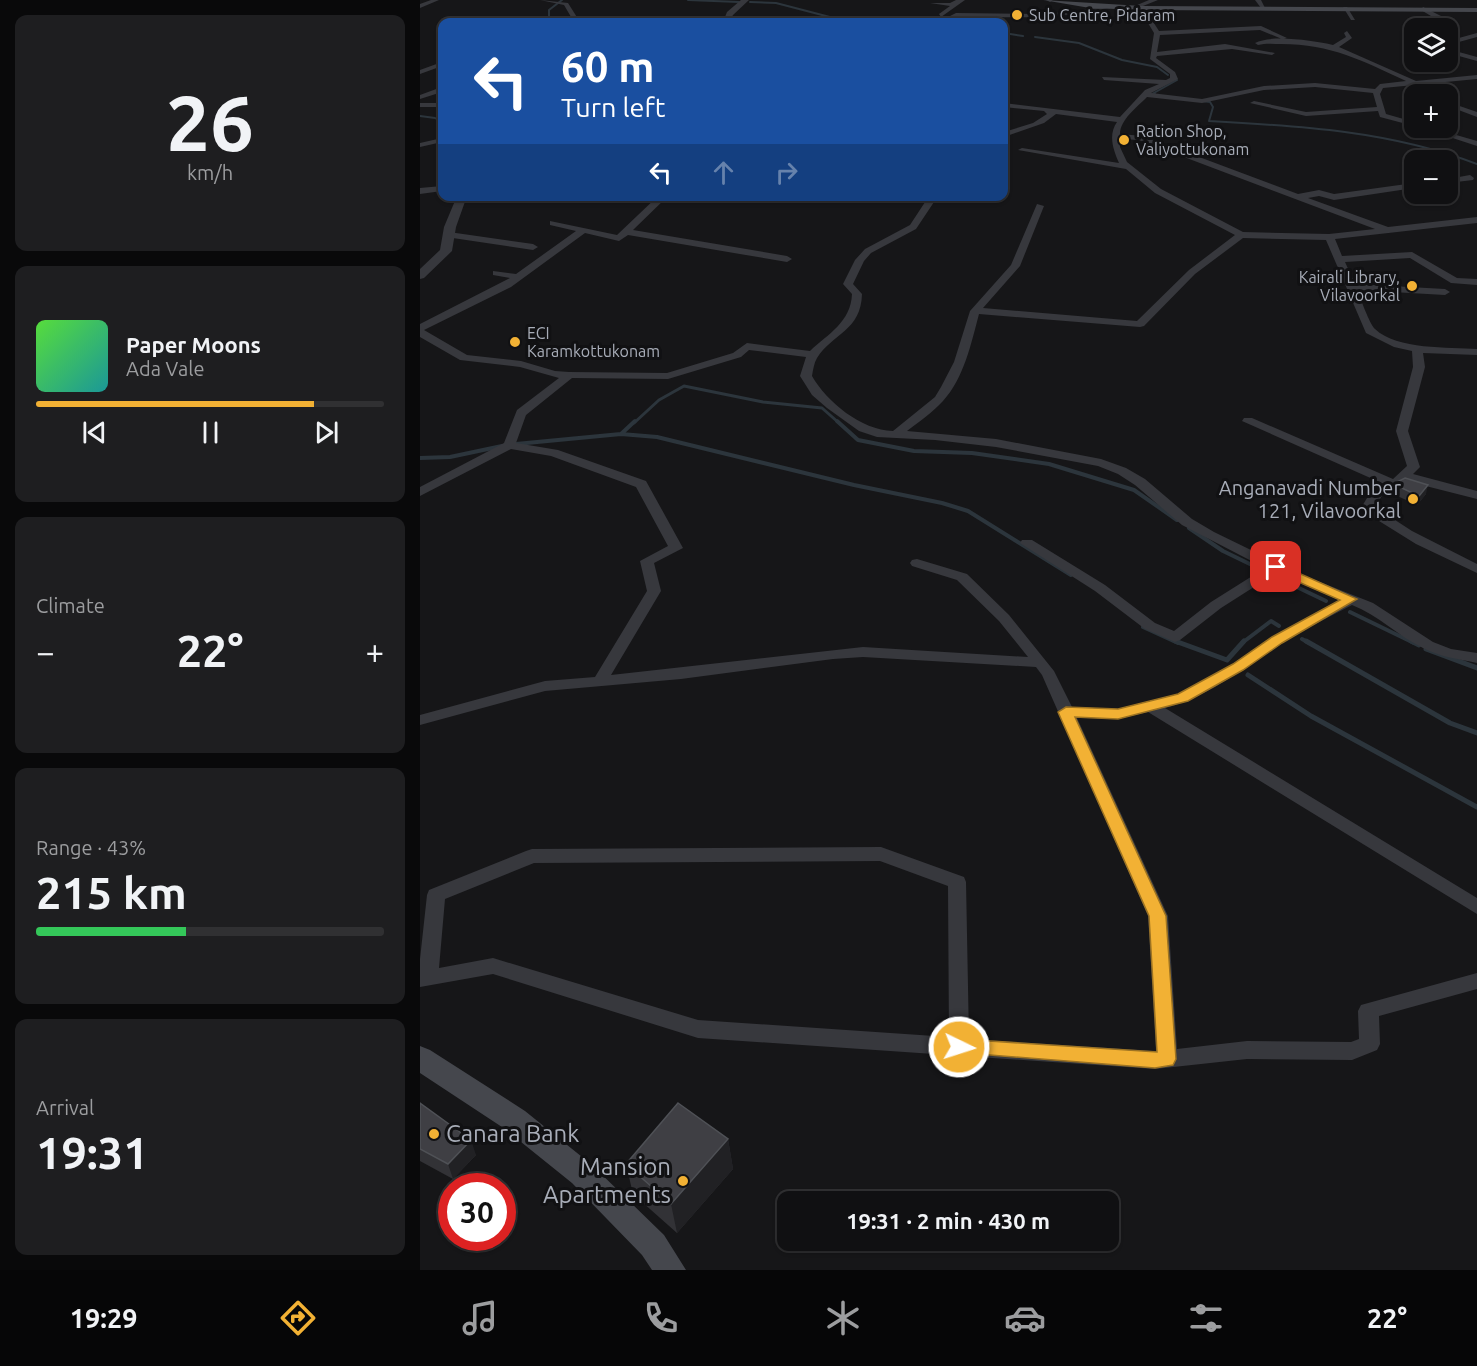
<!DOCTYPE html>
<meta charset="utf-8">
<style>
:root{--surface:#101012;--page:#1e1e20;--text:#f1f3f6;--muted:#9c9d9f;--line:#303032;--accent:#f2b134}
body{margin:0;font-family:Ubuntu,sans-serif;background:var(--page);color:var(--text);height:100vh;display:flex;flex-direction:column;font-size:22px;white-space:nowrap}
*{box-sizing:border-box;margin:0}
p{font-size:20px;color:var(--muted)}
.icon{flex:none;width:33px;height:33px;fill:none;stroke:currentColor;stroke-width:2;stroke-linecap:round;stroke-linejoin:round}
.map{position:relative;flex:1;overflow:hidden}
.sheet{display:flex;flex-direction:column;gap:15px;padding:15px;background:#09090a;width:420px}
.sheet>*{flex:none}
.hud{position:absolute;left:18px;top:18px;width:570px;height:183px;border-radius:12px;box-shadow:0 2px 4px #0004,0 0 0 2px var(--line);background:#1a4fa0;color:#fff;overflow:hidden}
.controls{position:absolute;left:984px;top:18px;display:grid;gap:12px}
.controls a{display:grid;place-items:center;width:54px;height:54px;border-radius:12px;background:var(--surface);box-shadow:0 2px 4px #0004,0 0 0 2px var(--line);font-size:30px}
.speed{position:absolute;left:18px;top:1173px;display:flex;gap:12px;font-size:30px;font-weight:700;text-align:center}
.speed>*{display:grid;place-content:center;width:78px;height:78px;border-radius:50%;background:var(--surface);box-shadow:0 2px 4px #0004,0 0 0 2px var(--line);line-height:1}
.speed .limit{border:9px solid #d22;background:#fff;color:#111}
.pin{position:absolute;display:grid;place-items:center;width:51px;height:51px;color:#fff;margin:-26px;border-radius:12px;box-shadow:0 3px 9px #0006}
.me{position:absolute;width:66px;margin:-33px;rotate:94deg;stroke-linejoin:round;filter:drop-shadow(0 0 4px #0008)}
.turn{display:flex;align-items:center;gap:21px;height:126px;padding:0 24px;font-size:27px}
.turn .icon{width:78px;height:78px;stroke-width:2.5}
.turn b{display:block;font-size:42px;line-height:51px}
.lanes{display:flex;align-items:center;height:57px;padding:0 24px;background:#0003;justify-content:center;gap:30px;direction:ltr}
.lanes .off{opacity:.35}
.big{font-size:45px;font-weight:700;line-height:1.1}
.sheet .widget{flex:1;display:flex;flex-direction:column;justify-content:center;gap:9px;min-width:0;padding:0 21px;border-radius:12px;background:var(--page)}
.sheet .dial{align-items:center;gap:0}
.dial b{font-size:78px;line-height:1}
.song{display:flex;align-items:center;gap:18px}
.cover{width:72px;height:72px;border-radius:9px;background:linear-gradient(135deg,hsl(110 70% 55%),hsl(180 70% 35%))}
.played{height:6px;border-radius:3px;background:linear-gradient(90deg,var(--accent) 80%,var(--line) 80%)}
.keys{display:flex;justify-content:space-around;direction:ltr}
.heat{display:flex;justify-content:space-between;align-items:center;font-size:33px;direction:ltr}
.charge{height:9px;border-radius:4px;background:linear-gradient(90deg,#34c759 43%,var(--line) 0)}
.trip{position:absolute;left:357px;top:1191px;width:342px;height:60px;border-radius:12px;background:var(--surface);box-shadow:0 2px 4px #0004,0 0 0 2px var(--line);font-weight:700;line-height:60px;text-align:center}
.menu{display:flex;height:96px;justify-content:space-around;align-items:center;background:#060607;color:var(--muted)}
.menu .icon{width:42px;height:42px}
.menu .on{color:var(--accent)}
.menu b{font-size:27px;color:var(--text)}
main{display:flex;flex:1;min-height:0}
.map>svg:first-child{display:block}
</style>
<main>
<section class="sheet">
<div class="widget dial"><b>26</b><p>km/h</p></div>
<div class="widget">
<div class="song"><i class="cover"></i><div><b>Paper Moons</b><p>Ada Vale</p></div></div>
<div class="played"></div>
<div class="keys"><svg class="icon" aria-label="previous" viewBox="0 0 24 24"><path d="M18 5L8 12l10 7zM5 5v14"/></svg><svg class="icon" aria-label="pause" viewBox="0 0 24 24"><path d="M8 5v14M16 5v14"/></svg><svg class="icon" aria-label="next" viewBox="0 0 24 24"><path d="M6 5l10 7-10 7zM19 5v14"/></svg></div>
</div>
<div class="widget"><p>Climate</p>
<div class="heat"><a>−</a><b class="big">22°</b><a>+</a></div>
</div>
<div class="widget"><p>Range · 43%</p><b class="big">215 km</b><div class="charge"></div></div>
<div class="widget"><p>Arrival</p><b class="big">19:31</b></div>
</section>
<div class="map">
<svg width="1057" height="1270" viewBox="0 0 1057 1270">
<rect width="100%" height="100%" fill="#161618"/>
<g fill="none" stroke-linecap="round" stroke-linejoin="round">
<path stroke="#2c353c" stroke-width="2" d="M268,0L319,2
M330,2L356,3L429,22
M464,21L475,19L490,22
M129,22V10L142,0
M451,22H456
M584,33L603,36
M615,37L659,43L702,60L737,67L748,75
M735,94H732L757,80
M782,101L790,102L793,107L789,121C881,126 970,131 1057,164
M0,116L15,118L22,122"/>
<path stroke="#2c353c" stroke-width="3" d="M214,423L239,400L264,386L343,402L402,408L419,423"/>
<path stroke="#2c353c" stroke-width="4" d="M417,421L438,440L494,451L552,453L629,464L714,490L757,520
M201,434L215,421
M96,444L201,434L237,437L434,485L522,503L548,511L651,575
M0,458L30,457L82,446
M769,528L803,551L836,567
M858,578L906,601
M930,612L994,643
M723,627L758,643
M882,639L889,643
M822,643L851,621L859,626"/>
<path stroke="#2c353c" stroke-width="5" d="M755,641L807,660L824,641
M886,641L1030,723L1057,733
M991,641L999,645
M1006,649L1057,668
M828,675L891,716L1057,807"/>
<path fill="#37383d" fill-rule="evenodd" d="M11,0H19L0,8V4Z
M120,0L148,3L160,22H154L144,5Z
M536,0H545L521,17L519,14L530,6L510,3H530Z
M626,0H633L630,2Z
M729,0H738L723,6L739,31L841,26L867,38L862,39L840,30L740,35L737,52L805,44L855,53L852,55L812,49L737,56L736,58L755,72L758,79L731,93L782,99L844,86L895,83L955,89L960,84L986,81C943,61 911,44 861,44C853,44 846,43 838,45L835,43C852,34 894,41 913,45L926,37L924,33L927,31L932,38L919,47L996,81L1057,75V79L963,88L960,94L966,114L994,122V126L960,117L958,111L886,116L830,103L834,101L886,112L957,107L953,93L895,87L844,90L782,103L727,97C717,107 700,120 700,134L723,136L878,194L899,190L914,194L994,183V188L914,200L899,196L888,198L968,227L1057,217V223L915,239L922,256L992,252L1037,278L1057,279V285L1031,283L990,258L925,262L935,284L1025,289L1030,292L1025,295L937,290C941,299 949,323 955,329C977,350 1029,347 1057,349V355L1003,353L1005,367L988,431L1000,467L993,474L1057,491V499L986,481L980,487L963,494L955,507L992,531L1057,564V573L996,544L943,511L941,508L953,488L964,484L822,421L824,418H832L973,479L987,466L976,431L993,367L992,351L974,347L946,333L906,240L823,238L775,274L724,326L720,327L559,314C551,344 544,378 523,401C513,412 499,422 487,431L576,439L681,459L706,468L725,479L772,519L794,532L880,574L953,603L1013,642L1031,649L1057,653V663C1039,659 1020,657 1003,648C978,636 958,615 932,605C909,617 885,629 862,643C824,667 789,697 745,708L1057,898V914L728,712L698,719L657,718L748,916L757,1049L827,1041L931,1042L939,1039L938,1011L941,1005L1057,973V989L959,1016L960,1044L957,1050L932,1060L827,1059L735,1069L278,1038L73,974L0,987V959L7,895L9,890L106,851L112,849L461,847L544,877L546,882L549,1039L736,1051L728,916L622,675L616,667L443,657L413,659L261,679L125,691L0,725V715L125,681L175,677L227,591L220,561L248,546L216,487L131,456L91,449L0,496V487L84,443L97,410L139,378L100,367L40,360L0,337V324L90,278L73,275V271L96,274L156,231L130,225V221L197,235L238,196H248L213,230L367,256L372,259L367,262L208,235L199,241L165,233L91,287L4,330L47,355L101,361L135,371L149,372L247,373L313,353L327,343L390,351C408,334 431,322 432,294L423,284L435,260L445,249L490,225L509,196H518L496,229L451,253L444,261L433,284L442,294C441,331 413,333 397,358C394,363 393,370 392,376C407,402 441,430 473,431L515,397L521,387L534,362L550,311L591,265L617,204L624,206L600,266L563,308L717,321L769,270L815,235L735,193L706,169L598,150L602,148L699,163C693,149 688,135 697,122L636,114L624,123L584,137V132L613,123L627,114L624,111L584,107V103L700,117L725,90L739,84L684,80L682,77L746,80L750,78V74L730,59L734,33L719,8L713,10L710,8ZM700,139L719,140L955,229L909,234L823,232L741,189L707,162L700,147ZM329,350L386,357L380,376L392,395L407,408L439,431L457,437L515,440L576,447L678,466L698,474L715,485L762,525L845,568L791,602L754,631L735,623L685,585L612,540H602L600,543L675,591L725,629L755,642L760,640L801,608L856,573L919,600L852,637L813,664L758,694L698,709L652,707L634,671L589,615L547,574L497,559L492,560L490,563L492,566L537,580L579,621L608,657L443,647L191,675L241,591L234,563L263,548L226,481L138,450L96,443L106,415L152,378L248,379L321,357ZM460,861L528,886L529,1037L278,1020L73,958L19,968L25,899L114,863Z
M835,0H841L845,8H841Z
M685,5L687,8C638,20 588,17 538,17L533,21L518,22L536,13L621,14L658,11Z
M923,7H927L935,20H931Z
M1003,7L1037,24L1034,26L1016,19L1001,10Z
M1057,33V37L1028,45V41Z
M1028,49L1057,57V61L1028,53Z
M22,62V66L0,74V70Z
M19,88H22V92L0,99V95Z
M1028,102L1057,112V117L1028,106Z
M0,103H22V107H0Z
M1002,128H1012L1057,141V146Z
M22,138V142L0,147V143Z
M1050,175L1054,178L1053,180L1028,183V179Z
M22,186V191L0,194V188Z
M29,232L113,244L118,247L113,250L26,237V233Z"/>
<path fill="#37383d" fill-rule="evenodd" d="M321,0H329L313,15L309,22H303L307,12Z
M37,196H47L36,227L32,251L4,278L0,279V269L20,250L24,227Z"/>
<path fill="#45474d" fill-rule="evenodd" d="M623,0L722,6L1057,8V12L722,10L670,8Z
M0,1046L10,1050L105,1111L172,1165L244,1235L266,1270H232L222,1255L152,1183L85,1129L0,1073Z"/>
</g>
<path fill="#323236" d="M973,484L1006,494L997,505L971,493Z
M0,1103L56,1155L33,1179L0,1161Z
M308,1139L313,1169L257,1233L213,1194L206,1164Z"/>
<path fill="#212124" d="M1008,485L1006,494L997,505L999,496Z
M308,1139L313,1169L257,1233L251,1204Z
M51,1140L56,1155L33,1179L28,1164Z"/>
<path fill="#3f3f44" stroke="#4f5156" stroke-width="1.5" d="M985,478L1008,485L999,496L973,484Z
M0,1103L51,1140L28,1164L0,1149Z
M258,1103L308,1139L251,1204L206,1164Z"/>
<path fill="#f2b134" stroke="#9d7322" stroke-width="1.5" d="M856,563L937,599L862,643L823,670L768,701L698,719L655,717L746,916L756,1059L753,1065L735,1068L532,1052L529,1047L532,1041L539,1039L737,1052L729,916L638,712L646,707L698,709L758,694L813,664L852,637L920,600L851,570L850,567L851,564Z"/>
<g fill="#f2b134" stroke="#111113" stroke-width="2">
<circle cx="597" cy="15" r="6"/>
<circle cx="704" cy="140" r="6"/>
<circle cx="992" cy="286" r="6"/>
<circle cx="95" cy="342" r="6"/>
<circle cx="993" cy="499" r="6"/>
<circle cx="14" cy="1134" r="6"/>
<circle cx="263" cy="1181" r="6"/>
</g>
<g text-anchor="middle" stroke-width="6" stroke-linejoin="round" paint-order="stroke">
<g font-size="16" fill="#a8adb8" stroke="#111113" text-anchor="start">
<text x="609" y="21">Sub Centre, Pidaram</text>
<text x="716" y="137">Ration Shop,<tspan x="716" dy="18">Valiyottukonam</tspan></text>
<text x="980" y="283" text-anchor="end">Kairali Library,<tspan x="980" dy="18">Vilavoorkal</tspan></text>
<text x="107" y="339">ECI<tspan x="107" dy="18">Karamkottukonam</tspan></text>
</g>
<g font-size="20" fill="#a8adb8" stroke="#111113" text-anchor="end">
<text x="981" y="495">Anganavadi Number<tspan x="981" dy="23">121, Vilavoorkal</tspan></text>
</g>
<g font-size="24" fill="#a8adb8" stroke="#111113" text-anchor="start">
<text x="26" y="1142">Canara Bank</text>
<text x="251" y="1175" text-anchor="end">Mansion<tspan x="251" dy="28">Apartments</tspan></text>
</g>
</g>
</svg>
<div class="controls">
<a><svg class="icon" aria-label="layers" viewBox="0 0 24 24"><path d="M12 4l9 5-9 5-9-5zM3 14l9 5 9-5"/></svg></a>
<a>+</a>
<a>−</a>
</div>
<div class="speed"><div class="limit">30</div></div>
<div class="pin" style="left:856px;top:567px;background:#d93025"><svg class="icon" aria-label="arrive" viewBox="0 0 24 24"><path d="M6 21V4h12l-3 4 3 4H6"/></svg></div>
<svg class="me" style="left:539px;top:1047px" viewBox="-20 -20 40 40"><circle r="17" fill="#f2b134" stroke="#fff" stroke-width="3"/><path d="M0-11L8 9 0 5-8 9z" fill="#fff"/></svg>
<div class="trip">19:31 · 2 min · 430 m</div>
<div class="hud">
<div class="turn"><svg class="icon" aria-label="left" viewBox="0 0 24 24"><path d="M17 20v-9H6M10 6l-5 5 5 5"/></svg><div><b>60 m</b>Turn left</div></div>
<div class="lanes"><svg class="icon" aria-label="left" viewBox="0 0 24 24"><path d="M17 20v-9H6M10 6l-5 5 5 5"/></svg><svg class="icon off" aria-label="ahead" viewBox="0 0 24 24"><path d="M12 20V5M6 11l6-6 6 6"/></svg><svg class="icon off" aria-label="right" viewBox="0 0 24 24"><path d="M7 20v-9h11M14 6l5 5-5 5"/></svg></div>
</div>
</div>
</main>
<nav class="menu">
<b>19:29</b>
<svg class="icon on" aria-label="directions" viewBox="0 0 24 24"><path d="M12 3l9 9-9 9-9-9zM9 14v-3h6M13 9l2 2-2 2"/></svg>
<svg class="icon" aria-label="music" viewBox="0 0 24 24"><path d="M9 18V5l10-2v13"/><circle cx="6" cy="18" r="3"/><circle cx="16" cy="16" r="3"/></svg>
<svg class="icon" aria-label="phone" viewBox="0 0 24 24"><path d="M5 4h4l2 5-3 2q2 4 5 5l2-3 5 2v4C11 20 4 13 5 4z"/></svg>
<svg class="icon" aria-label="climate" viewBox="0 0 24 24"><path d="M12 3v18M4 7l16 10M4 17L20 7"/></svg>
<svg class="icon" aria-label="car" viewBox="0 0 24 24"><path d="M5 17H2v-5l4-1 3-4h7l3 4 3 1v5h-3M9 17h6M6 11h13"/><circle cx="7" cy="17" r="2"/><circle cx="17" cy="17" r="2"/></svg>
<svg class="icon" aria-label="filters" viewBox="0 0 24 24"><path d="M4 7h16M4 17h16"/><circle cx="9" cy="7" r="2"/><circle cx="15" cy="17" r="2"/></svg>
<b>22°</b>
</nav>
